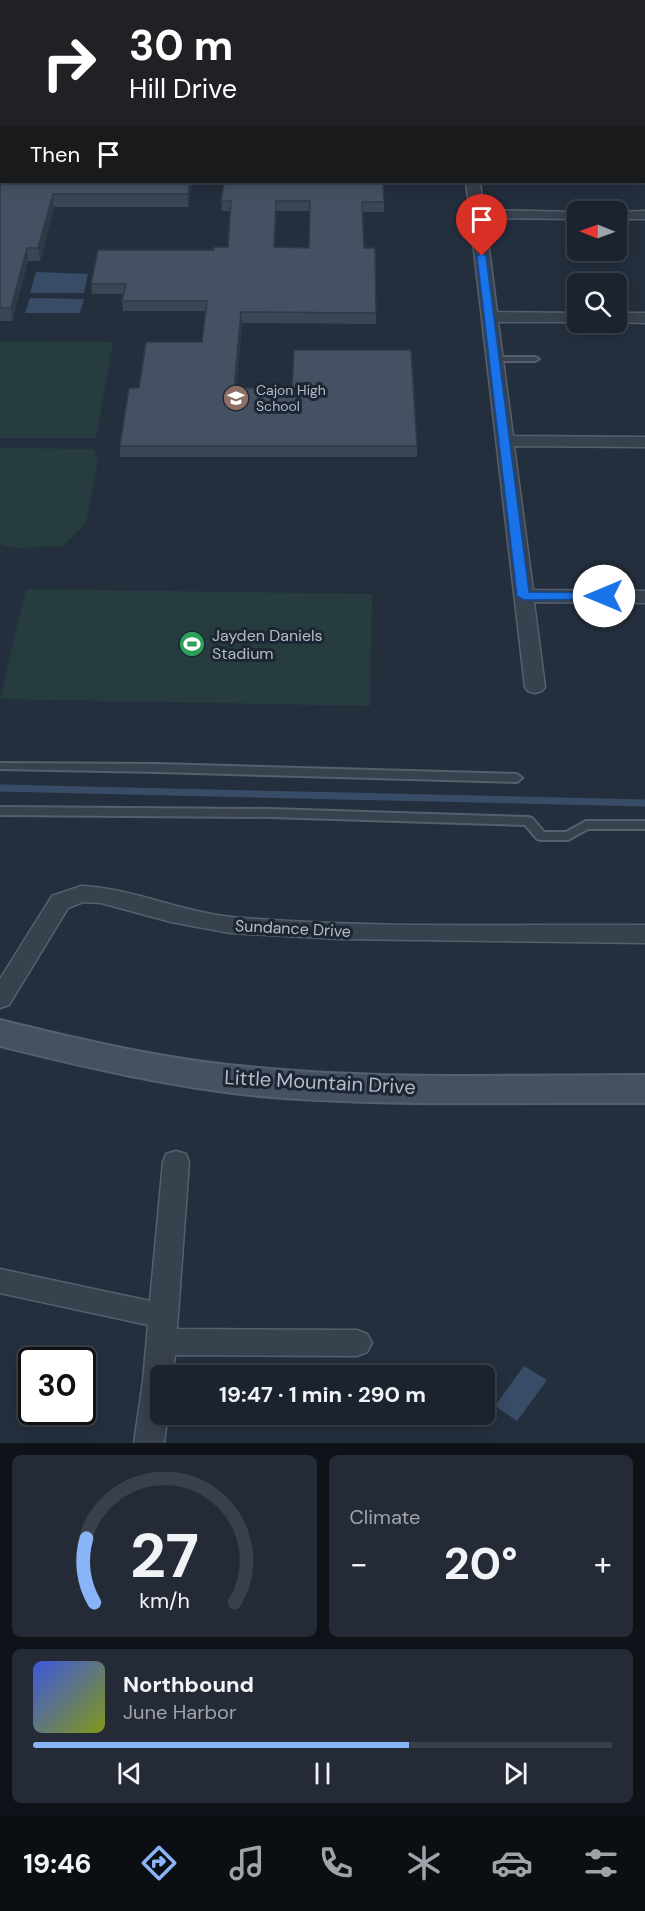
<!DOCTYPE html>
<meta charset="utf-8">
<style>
:root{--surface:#1b232e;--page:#242b36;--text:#f1f3f6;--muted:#a0a4aa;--line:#39404a;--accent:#8ab4f8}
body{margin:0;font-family:"DM Sans",sans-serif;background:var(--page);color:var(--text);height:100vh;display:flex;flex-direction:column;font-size:22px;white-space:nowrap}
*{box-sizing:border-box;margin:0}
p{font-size:20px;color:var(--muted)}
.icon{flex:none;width:33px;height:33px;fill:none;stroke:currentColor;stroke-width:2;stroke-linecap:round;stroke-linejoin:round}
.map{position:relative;height:1443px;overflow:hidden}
.panel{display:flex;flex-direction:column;gap:12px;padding:12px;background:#0f1319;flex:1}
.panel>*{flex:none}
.banner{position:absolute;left:0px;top:0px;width:645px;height:183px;box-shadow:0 3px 15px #0003,0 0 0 2px var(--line);background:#202124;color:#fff;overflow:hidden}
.needle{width:39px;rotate:271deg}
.fabs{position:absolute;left:567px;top:201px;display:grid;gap:12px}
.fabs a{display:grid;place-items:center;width:60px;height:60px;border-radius:9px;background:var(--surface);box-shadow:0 3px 15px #0003,0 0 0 2px var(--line);font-size:30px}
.speed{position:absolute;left:18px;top:1347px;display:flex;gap:12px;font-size:30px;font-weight:700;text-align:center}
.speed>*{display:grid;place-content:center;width:78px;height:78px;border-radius:50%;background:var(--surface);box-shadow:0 3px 15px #0003,0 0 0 2px var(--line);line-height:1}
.speed .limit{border:3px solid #111;border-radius:9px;background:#fff;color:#111}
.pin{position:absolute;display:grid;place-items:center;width:51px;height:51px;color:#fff;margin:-62px -26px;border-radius:50% 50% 50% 0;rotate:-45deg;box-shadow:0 0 6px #0007}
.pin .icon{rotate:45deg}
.me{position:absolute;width:66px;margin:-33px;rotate:270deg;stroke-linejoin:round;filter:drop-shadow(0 0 4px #0008)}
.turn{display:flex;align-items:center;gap:21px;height:126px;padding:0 30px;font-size:27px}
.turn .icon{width:78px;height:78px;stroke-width:2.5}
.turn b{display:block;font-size:42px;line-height:51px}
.then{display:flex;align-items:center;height:57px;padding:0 30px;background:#0003;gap:12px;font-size:22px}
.big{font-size:45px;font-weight:700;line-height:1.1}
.panel .card{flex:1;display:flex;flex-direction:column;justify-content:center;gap:9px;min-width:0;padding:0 21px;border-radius:9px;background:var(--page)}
.panel .dial{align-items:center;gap:0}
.dial svg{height:156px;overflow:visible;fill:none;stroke:var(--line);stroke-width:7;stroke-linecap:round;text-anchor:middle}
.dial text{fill:var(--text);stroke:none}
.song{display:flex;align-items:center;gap:18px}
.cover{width:72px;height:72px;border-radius:9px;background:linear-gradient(135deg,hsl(230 70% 55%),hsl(70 70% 35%))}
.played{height:6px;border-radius:3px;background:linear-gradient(90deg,var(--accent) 65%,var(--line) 65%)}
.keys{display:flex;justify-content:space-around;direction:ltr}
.heat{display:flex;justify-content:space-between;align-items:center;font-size:33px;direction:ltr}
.panel .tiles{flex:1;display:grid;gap:12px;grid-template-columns:1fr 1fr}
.card:last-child{grid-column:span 2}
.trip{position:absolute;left:150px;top:1365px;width:345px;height:60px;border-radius:9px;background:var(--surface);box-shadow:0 3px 15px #0003,0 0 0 2px var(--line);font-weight:700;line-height:60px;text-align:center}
.tabs{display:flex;height:96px;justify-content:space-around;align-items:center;background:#0b0e12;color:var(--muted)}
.tabs .icon{width:42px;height:42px}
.tabs .active{color:var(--accent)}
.tabs b{font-size:27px;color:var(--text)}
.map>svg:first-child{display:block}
</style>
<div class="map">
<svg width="645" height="1443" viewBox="0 0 645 1443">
<rect width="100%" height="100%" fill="#242f3e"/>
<path fill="#263c3f" d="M0,341L113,342L96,438H0Z
M0,448L94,449L98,460L86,523L63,546L16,548L0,544Z
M26,589L372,594L370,706L0,699Z"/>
<path fill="#394c67" d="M36,272L88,274L84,293H30Z
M30,298L84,299L80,313H25Z
M524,1366L547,1380L517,1421L495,1406Z"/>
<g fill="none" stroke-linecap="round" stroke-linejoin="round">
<path stroke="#394c67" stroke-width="7" d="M0,788L645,803"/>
<g stroke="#565f6c" stroke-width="4">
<path id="service" d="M491,357H535L539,359L535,361H494L490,359Z
M0,763L158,764L517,774L522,778L517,782L158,772L0,769Z
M0,807L271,809L528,817L532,818L544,832H566L586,821H645V829H588L568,840H541L537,839L525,825L271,817L0,815Z"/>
</g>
<g stroke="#565f6c" stroke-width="3">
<path id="minor" d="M349,0H361V2H349Z
M0,15H2V21H0Z
M644,126H645V134H644Z
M466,182H480L483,210L581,212H578V219L485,218L497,312L578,313L579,322H498L513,436L645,437V447L514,446L533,590L645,591V603L534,602L545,687L542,691L535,693L528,691L525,687Z
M645,211V219H616V212H613Z
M616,313H645V323L615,322Z
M81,886C132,888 181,912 232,917C367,929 509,924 645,925V943L340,939L230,933L171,922L101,903L83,902L68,908L9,1005L0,1008V979L52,896Z
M176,1151L186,1154L189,1162L177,1329L357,1330L367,1334L372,1343L367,1352L357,1356L175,1355L173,1376H160V1414H168L164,1443H134L143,1381L148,1325L0,1293V1269L150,1301L163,1162L166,1154Z"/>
</g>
<g stroke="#565f6c" stroke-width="2">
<path id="tertiary" d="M443,0H457V2H443Z
M0,52H2V60H0Z
M644,54H645V62H644Z"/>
</g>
<g stroke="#565f6c" stroke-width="4">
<path id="secondary" d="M0,1020C85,1041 171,1061 259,1068C387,1080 516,1075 645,1075V1103C516,1102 387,1107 259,1096C171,1087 85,1067 0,1046Z"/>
</g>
<use href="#service" fill="#38414e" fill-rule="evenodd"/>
<use href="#minor" fill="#38414e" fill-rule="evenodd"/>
<use href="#tertiary" fill="#38414e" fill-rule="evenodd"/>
<use href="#secondary" fill="#465061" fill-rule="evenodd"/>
</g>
<path fill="#3b4654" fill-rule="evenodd" d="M192,182L188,207H54L40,261H28L12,321H0V188Z
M221,201L384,202V212H363L364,248L376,313V324L242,323L236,388L417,446V457H120V446L139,388L202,342L206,311H123L122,301L124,294H92L91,284L228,247L230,211H222ZM276,211H310L309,248L275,247Z"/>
<path fill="#303945" d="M190,182H192L188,207V194Z
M53,194L54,207L40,261L38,248Z
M27,248L28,261L12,321L11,308Z
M241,312L242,323L235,399L234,388Z"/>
<path fill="#455162" stroke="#303945" stroke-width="1.5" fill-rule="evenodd" d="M2,182H190L188,194H53L38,248H27L11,308H0V188Z
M224,182H383L384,202H362L364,248H375L376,313L241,312L234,388H292L294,350H411L417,446H120L129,388H139L146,342H202L207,301H122L126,284H91L98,250H214V247H228L231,201H221ZM276,201H310L309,248L274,247Z"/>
<path fill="#1a73e8" stroke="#114b97" stroke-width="1.5" d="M482,253L486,256L529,592L604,593L611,596L609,599L524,600L517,596L477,256Z"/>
<defs>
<g id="school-disc" transform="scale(1.35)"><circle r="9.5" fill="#8d6e63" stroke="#1d2633"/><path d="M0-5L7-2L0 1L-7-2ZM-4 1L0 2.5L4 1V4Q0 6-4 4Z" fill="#fff"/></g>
<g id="stadium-disc" transform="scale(1.35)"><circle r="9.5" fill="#2e9e5b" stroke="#1d2633"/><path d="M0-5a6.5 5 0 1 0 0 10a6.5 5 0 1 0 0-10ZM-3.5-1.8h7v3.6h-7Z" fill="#fff"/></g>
</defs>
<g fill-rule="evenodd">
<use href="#school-disc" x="236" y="398"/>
<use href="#stadium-disc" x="192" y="644"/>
</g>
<g text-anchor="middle" stroke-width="6" stroke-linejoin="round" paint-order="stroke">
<g font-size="14" fill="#b4bcc9" stroke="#1d2633" text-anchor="start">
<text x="256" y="395">Cajon High<tspan x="256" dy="16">School</tspan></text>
</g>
<g font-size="16" fill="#b4bcc9" stroke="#1d2633" text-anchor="start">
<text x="212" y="641">Jayden Daniels<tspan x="212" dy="18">Stadium</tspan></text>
</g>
<g font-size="16" fill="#b4bcc9" stroke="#1d2633">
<text transform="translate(293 928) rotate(3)" y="6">Sundance Drive</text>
</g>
<g font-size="20" fill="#b4bcc9" stroke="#1d2633">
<text transform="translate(320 1082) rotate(3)" y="7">Little Mountain Drive</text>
</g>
</g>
</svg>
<div class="fabs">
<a><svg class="needle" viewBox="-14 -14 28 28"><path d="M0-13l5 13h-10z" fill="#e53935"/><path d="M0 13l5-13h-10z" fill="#a0a4aa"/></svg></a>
<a><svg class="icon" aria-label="search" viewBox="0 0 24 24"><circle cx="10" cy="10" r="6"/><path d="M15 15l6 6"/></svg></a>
</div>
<div class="speed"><div class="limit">30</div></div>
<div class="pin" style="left:482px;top:256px;background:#d93025"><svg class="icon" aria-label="arrive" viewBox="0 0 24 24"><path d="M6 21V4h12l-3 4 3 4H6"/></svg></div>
<svg class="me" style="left:604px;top:596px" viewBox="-20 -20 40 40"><circle r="19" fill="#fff"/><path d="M0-13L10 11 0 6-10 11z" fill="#1a73e8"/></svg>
<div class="trip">19:47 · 1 min · 290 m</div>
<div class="banner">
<div class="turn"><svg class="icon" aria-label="right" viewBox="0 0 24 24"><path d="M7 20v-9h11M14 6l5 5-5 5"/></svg><div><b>30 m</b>Hill Drive</div></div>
<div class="then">Then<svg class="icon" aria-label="arrive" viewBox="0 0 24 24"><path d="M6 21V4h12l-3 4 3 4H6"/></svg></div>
</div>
</div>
<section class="panel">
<div class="tiles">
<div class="card dial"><svg viewBox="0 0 100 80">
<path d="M14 69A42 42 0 1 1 86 69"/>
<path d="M14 69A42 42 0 0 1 10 36" stroke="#8ab4f8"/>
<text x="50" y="56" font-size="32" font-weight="700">27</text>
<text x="50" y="72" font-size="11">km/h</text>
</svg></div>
<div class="card"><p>Climate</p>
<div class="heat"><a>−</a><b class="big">20°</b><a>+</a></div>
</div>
<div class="card">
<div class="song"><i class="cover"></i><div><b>Northbound</b><p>June Harbor</p></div></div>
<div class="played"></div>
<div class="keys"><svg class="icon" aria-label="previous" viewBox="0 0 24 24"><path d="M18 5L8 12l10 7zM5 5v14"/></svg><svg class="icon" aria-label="pause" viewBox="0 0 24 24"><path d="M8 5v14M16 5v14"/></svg><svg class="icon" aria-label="next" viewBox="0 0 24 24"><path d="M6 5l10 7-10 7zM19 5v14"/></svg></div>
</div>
</div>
</section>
<nav class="tabs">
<b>19:46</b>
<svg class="icon active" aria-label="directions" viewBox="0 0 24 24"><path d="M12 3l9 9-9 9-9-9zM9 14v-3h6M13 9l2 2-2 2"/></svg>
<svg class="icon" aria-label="music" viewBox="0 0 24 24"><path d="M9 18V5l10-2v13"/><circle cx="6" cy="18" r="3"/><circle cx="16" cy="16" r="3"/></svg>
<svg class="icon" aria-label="phone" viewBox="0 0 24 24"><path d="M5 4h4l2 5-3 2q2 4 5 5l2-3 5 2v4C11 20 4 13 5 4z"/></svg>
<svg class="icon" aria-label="climate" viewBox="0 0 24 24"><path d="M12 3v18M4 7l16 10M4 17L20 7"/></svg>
<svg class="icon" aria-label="car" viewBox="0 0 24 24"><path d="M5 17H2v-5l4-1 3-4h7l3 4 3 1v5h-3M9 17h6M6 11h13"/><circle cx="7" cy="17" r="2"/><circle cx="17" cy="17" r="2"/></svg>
<svg class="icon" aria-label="filters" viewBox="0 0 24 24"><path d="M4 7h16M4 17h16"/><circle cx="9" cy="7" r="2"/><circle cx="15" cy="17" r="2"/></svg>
</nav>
